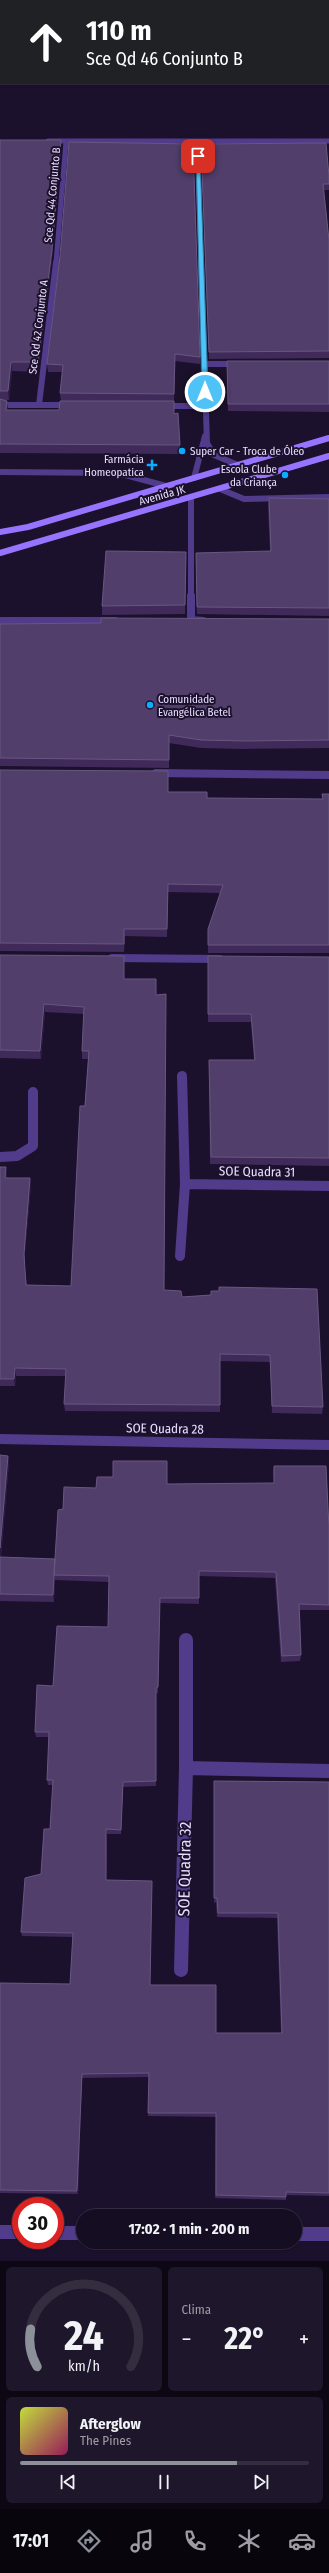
<!DOCTYPE html>
<html lang="pt">
<meta charset="utf-8">
<style>
:root{--surface:#150d21;--page:#1e162a;--text:#f1f3f6;--muted:#9d9ca5;--line:#342d3f;--accent:#8c9099}
body{margin:0;font-family:"Fira Sans Condensed",sans-serif;background:var(--page);color:var(--text);height:100vh;display:flex;flex-direction:column;font-size:15px;white-space:nowrap}
*{box-sizing:border-box;margin:0}
p{font-size:13px;color:var(--muted)}
.icon{flex:none;width:22px;height:22px;fill:none;stroke:currentColor;stroke-width:2;stroke-linecap:round;stroke-linejoin:round}
.map{position:relative;height:2261px;overflow:hidden}
.details{display:flex;flex-direction:column;gap:6px;padding:6px;background:#0c0712;flex:1}
.details>*{flex:none}
.banner{position:absolute;left:0px;top:0px;width:329px;height:84px;box-shadow:0 1px 3px #0004,0 0 0 1px var(--line);background:#202124;color:#fff;overflow:hidden}
.speed{position:absolute;left:12px;top:2197px;display:flex;gap:8px;font-size:20px;font-weight:700;text-align:center}
.speed>*{display:grid;place-content:center;width:52px;height:52px;border-radius:50%;background:var(--surface);box-shadow:0 1px 3px #0004,0 0 0 1px var(--line);line-height:1}
.speed .limit{border:6px solid #d22;background:#fff;color:#111}
.pin{position:absolute;display:grid;place-items:center;width:34px;height:34px;color:#fff;margin:-17px;border-radius:8px;box-shadow:0 2px 6px #0006}
.me{position:absolute;width:44px;margin:-22px;rotate:0deg;stroke-linejoin:round;filter:drop-shadow(0 0 3px #0008)}
.turn{display:flex;align-items:center;gap:14px;height:84px;padding:0 20px;font-size:18px}
.turn .icon{width:52px;height:52px;stroke-width:2.5}
.turn b{display:block;font-size:28px;line-height:34px}
.big{font-size:30px;font-weight:700;line-height:1.1}
.details .tile{flex:1;display:flex;flex-direction:column;justify-content:center;gap:6px;min-width:0;padding:0 14px;border-radius:6px;background:var(--page)}
.details .dial{align-items:center;gap:0}
.dial svg{height:104px;overflow:visible;fill:none;stroke:var(--line);stroke-width:7;stroke-linecap:round;text-anchor:middle}
.dial text{fill:var(--text);stroke:none}
.song{display:flex;align-items:center;gap:12px}
.cover{width:48px;height:48px;border-radius:6px;background:linear-gradient(135deg,hsl(70 70% 55%),hsl(330 70% 35%))}
.played{height:4px;border-radius:2px;background:linear-gradient(90deg,var(--accent) 75%,var(--line) 75%)}
.keys{display:flex;justify-content:space-around;direction:ltr}
.heat{display:flex;justify-content:space-between;align-items:center;font-size:22px;direction:ltr}
.details .tiles{flex:1;display:grid;gap:6px;grid-template-columns:1fr 1fr}
.tile:last-child{grid-column:span 2}
.trip{position:absolute;left:76px;top:2209px;width:226px;height:40px;border-radius:20px;background:var(--surface);box-shadow:0 1px 3px #0004,0 0 0 1px var(--line);font-weight:700;line-height:40px;text-align:center}
.tabs{display:flex;height:64px;justify-content:space-around;align-items:center;background:#08050d;color:var(--muted)}
.tabs .icon{width:28px;height:28px}
.tabs .selected{color:var(--accent)}
.tabs b{font-size:18px;color:var(--text)}
.map>svg:first-child{display:block}
</style>
<div class="map">
<svg width="329" height="2261" viewBox="0 0 329 2261">
<rect width="100%" height="100%" fill="#1c112c"/>
<g fill="none" stroke-linecap="round" stroke-linejoin="round">
<path stroke="#513c8b" stroke-width="5" d="M295,1L329,0"/>
<path stroke="#513c8b" stroke-width="6" d="M0,472L118,473L166,486"/>
<path stroke="#513c8b" stroke-width="5" d="M48,141H329
M197,141L201,263
M56,263L66,141"/>
<path stroke="#513c8b" stroke-width="6" d="M201,262L207,443L214,455L238,465
M205,364H241
M0,405H73
M39,405L56,262
M161,406H205
M194,478L205,436
M220,489L244,499L329,497
M191,498V597"/>
<path stroke="#513c8b" stroke-width="8" d="M191,596V620L203,621
M0,621H115
M156,773L329,775
M112,958L220,959"/>
<path stroke="#513c8b" stroke-width="10" d="M0,1157L17,1156L33,1146V1092
M185,1184L329,1186
M180,1256L185,1184L182,1076
M0,1439L329,1445"/>
<path stroke="#513c8b" stroke-width="14" d="M186,1768L329,1771
M181,1970L186,1768V1640
M0,2232H21
M55,2233H83
M295,2234H329"/>
<path stroke="#9774ff" stroke-width="6" d="M0,532L28,527L329,438
M0,553L329,456"/>
</g>
<path fill="#3f2a59" d="M0,0L1,1V23H0Z
M0,140L61,149L52,259L38,372L12,371L9,400H6L8,410L174,414L180,445V454L0,453Z
M201,144L329,176V190H324L329,240V358L209,359Z
M60,256L200,357V364L175,361L174,401H61L60,393L62,372H48L47,364Z
M227,361H329V412L228,411Z
M269,498L329,499V616L197,614L196,561L270,551L268,506Z
M186,552L185,614L102,615V606Z
M329,619V748L243,749L201,748L169,743V768L0,766V624L101,623Z
M0,770L207,798L322,799V794H329V953H208V929L220,893L168,892L167,937L125,936L124,952L0,951Z
M0,955L124,964V979L156,995L164,1290L182,1297L211,1295L323,1407L322,1414L272,1413L270,1362L220,1361V1412L65,1411L64,1404L66,1376H16L15,1386H0V1167L7,1174V1178H30L31,1186L24,1262L27,1285L71,1286L88,1059H82V1051L84,1014L45,1012L41,1059L0,1058Z
M329,957V1166L210,1164L209,1060H254L251,1022H208V964Z
M0,1455L8,1456L9,1463L1,1557L55,1559L63,1509L96,1488L167,1484L274,1483L273,1472L274,1466L329,1528V1610H300L301,1655L300,1661L281,1662L275,1578L199,1576V1604L160,1603L158,1693H156V1786L123,1787L121,1834H107L106,1880L150,1985L216,2033H281L277,1918L217,1917L216,1902L214,1903V1781L329,1782V2196L286,2195V2200L215,2198L216,2117L148,2116L149,2077L82,2078L78,2194L0,2193V1983L70,1984L73,1937L22,1936L21,1932L41,1874L50,1829L53,1785H48L47,1780L49,1737H36L35,1732L53,1686L108,1627L109,1582L55,1580L54,1602L0,1601Z"/>
<path fill="#291840" d="M61,140V149L52,259L38,372V362Z
M11,362L12,371L9,400L8,391Z
M7,401L8,410H6Z
M44,1004L45,1012L41,1059L40,1051Z
M6,1167L7,1174L6,1186L5,1178Z
M30,1178L31,1186L24,1262V1254Z
M15,1368L16,1376L15,1386L14,1379Z
M8,1456L9,1463L0,1564V1548Z
M55,1559L54,1575L55,1580L54,1602L53,1595Z
M106,1829L107,1834L106,1885Z
M82,2074V2078L78,2194L77,2191Z"/>
<path fill="#513e6b" stroke="#695782" d="M0,0H312V1H1V13H0Z
M0,140H61L52,250L38,362H11L8,391H0Z
M69,142L193,144L200,357L175,354L174,394L60,393L63,365L47,364L60,256Z
M326,143L329,176V184H323L329,240V351L209,352L201,144Z
M227,361H329V404H228Z
M0,399L7,401L6,410H59L60,401H174V414L178,413L180,445L0,444Z
M269,498L329,499V608L197,607L196,553L271,551Z
M106,551L186,552L185,605L102,606Z
M101,618L329,619V740L244,741L201,740L169,735V760L0,758V624L101,623Z
M0,770L168,771V792H207V798L323,799L322,794H329V945H208V929L223,885L168,884L167,929H124V944L0,943Z
M0,955L124,956V979H156V995L166,994L164,1290L181,1291L182,1297L211,1295V1291H219V1287L317,1289L323,1407L272,1406L270,1355L220,1354V1405L64,1404L66,1369L15,1368L14,1379H0V1167H6L5,1178H30L24,1254L26,1285L71,1286L80,1106H85L89,1051H82L84,1007L44,1004L40,1051L0,1050Z
M208,956L329,957V1158L211,1157L209,1060H255L251,1014H208Z
M0,1455L8,1456L0,1548Z
M113,1461H167V1484L274,1483V1466H326L329,1528V1605L299,1604L301,1655L282,1656L276,1572L199,1571V1598H160L158,1687L156,1688V1781L123,1782L121,1830L106,1829V1880L152,1881L150,1985H216V2033H282L278,1913H218L217,1898H214V1781L329,1782V2193L286,2192V2197L216,2195V2113H148L149,2073L82,2074L77,2191L0,2190V1983L70,1984L73,1933L21,1932L25,1878L41,1874L44,1829H50L53,1780H47L49,1732H35L37,1685L53,1686L57,1626L108,1627L109,1576L54,1575L58,1510L63,1509L64,1487L96,1488L97,1477H113Z
M0,1557L55,1559L53,1595L0,1594Z"/>
<path fill="#4fc3f7" stroke="#337fa1" d="M198,155L200,156L208,392L205,394L202,392L196,156Z"/>
<g fill="#09aeff" stroke="#1c112c" stroke-width="1.5">
<circle cx="182" cy="451" r="4"/>
<path d="M150 459h4v4h4v4h-4v4h-4v-4h-4v-4h4z"/>
<circle cx="285" cy="475" r="4"/>
<circle cx="150" cy="705" r="4"/>
</g>
<g text-anchor="middle" stroke-width="4" stroke-linejoin="round" paint-order="stroke">
<g font-size="11" fill="#e8ddff" stroke="#1c112c">
<text transform="translate(52 195) rotate(-85)" y="4">Sce Qd 44 Conjunto B</text>
<text transform="translate(38 327) rotate(-83)" y="4">Sce Qd 42 Conjunto A</text>
<text transform="translate(162 495) rotate(-16)" y="4">Avenida JK</text>
</g>
<g font-size="11" fill="#e8ddff" stroke="#1c112c" text-anchor="start">
<text x="190" y="455">Super Car - Troca de Óleo</text>
<text x="144" y="463" text-anchor="end">Farmácia<tspan x="144" dy="13">Homeopatica</tspan></text>
<text x="277" y="473" text-anchor="end">Escola Clube<tspan x="277" dy="13">da Criança</tspan></text>
<text x="158" y="703">Comunidade<tspan x="158" dy="13">Evangélica Betel</tspan></text>
</g>
<g font-size="13" fill="#e8ddff" stroke="#1c112c">
<text transform="translate(257 1171) rotate(1)" y="5">SOE Quadra 31</text>
<text transform="translate(165 1428) rotate(1)" y="5">SOE Quadra 28</text>
</g>
<g font-size="16" fill="#e8ddff" stroke="#1c112c">
<text transform="translate(184 1869) rotate(-89)" y="6">SOE Quadra 32</text>
</g>
</g>
</svg>
<div class="speed"><div class="limit">30</div></div>
<div class="pin" style="left:198px;top:156px;background:#d93025"><svg class="icon" aria-label="arrive" viewBox="0 0 24 24"><path d="M6 21V4h12l-3 4 3 4H6"/></svg></div>
<svg class="me" style="left:205px;top:392px" viewBox="-20 -20 40 40"><circle r="17" fill="#4fc3f7" stroke="#fff" stroke-width="3"/><path d="M0-11L8 9 0 5-8 9z" fill="#fff"/></svg>
<div class="trip">17:02 · 1 min · 200 m</div>
<div class="banner">
<div class="turn"><svg class="icon" aria-label="ahead" viewBox="0 0 24 24"><path d="M12 20V5M6 11l6-6 6 6"/></svg><div><b>110 m</b>Sce Qd 46 Conjunto B</div></div>
</div>
</div>
<section class="details">
<div class="tiles">
<div class="tile dial"><svg viewBox="0 0 100 80">
<path d="M14 69A42 42 0 1 1 86 69"/>
<path d="M14 69A42 42 0 0 1 9 40" stroke="#8c9099"/>
<text x="50" y="56" font-size="32" font-weight="700">24</text>
<text x="50" y="72" font-size="11">km/h</text>
</svg></div>
<div class="tile"><p>Clima</p>
<div class="heat"><a>−</a><b class="big">22°</b><a>+</a></div>
</div>
<div class="tile">
<div class="song"><i class="cover"></i><div><b>Afterglow</b><p>The Pines</p></div></div>
<div class="played"></div>
<div class="keys"><svg class="icon" aria-label="previous" viewBox="0 0 24 24"><path d="M18 5L8 12l10 7zM5 5v14"/></svg><svg class="icon" aria-label="pause" viewBox="0 0 24 24"><path d="M8 5v14M16 5v14"/></svg><svg class="icon" aria-label="next" viewBox="0 0 24 24"><path d="M6 5l10 7-10 7zM19 5v14"/></svg></div>
</div>
</div>
</section>
<nav class="tabs">
<b>17:01</b>
<svg class="icon selected" aria-label="directions" viewBox="0 0 24 24"><path d="M12 3l9 9-9 9-9-9zM9 14v-3h6M13 9l2 2-2 2"/></svg>
<svg class="icon" aria-label="music" viewBox="0 0 24 24"><path d="M9 18V5l10-2v13"/><circle cx="6" cy="18" r="3"/><circle cx="16" cy="16" r="3"/></svg>
<svg class="icon" aria-label="phone" viewBox="0 0 24 24"><path d="M5 4h4l2 5-3 2q2 4 5 5l2-3 5 2v4C11 20 4 13 5 4z"/></svg>
<svg class="icon" aria-label="climate" viewBox="0 0 24 24"><path d="M12 3v18M4 7l16 10M4 17L20 7"/></svg>
<svg class="icon" aria-label="car" viewBox="0 0 24 24"><path d="M5 17H2v-5l4-1 3-4h7l3 4 3 1v5h-3M9 17h6M6 11h13"/><circle cx="7" cy="17" r="2"/><circle cx="17" cy="17" r="2"/></svg>
</nav>
